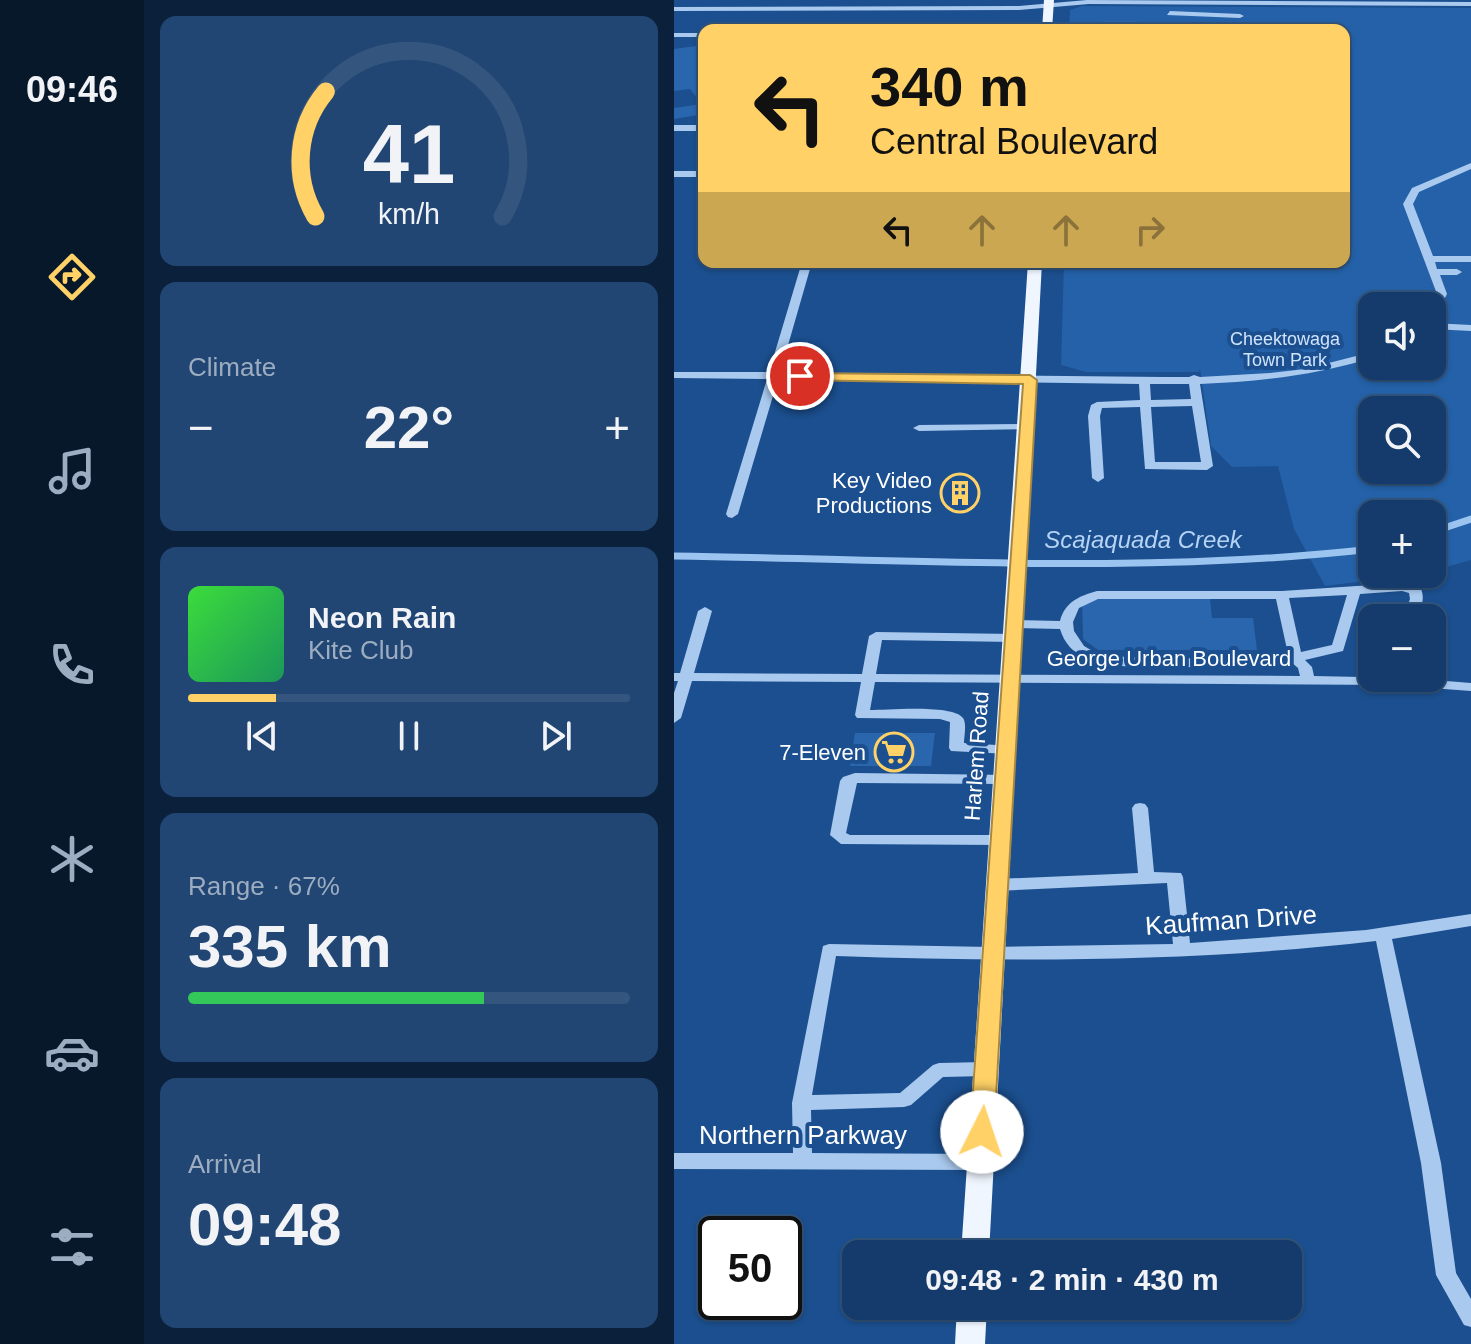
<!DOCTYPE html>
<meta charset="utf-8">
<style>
:root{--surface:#143b6b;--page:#214673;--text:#f1f3f6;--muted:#9dadc1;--line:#33557e;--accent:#ffd166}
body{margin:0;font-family:Helvetica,sans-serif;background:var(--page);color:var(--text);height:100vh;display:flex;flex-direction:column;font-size:30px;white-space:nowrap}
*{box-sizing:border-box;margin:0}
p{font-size:26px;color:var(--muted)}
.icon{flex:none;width:44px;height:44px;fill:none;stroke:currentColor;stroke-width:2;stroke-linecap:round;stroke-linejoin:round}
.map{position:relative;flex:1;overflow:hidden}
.side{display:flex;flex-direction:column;gap:16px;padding:16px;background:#0b203b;width:530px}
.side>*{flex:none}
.guide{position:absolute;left:24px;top:24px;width:652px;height:244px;border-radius:16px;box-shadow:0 2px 6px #0004,0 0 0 2px var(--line);background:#ffd166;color:#111;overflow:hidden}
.buttons{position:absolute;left:684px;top:292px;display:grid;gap:16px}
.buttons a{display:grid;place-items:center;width:88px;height:88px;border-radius:16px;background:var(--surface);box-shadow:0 2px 6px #0004,0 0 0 2px var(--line);font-size:40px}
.speed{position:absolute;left:24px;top:1216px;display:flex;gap:16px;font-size:40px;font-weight:700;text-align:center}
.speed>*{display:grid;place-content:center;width:104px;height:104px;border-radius:50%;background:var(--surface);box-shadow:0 2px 6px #0004,0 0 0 2px var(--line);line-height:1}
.speed .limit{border:4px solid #111;border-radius:12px;background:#fff;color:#111}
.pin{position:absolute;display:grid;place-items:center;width:68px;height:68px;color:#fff;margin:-34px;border:4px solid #fff;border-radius:50%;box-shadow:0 2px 8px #0007}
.me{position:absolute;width:88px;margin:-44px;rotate:4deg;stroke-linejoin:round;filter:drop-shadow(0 0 6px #0008)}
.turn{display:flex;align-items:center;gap:28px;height:168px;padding:0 40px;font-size:36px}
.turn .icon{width:104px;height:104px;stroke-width:2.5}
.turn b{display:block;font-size:56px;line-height:68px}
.lanes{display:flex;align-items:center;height:76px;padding:0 40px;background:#0003;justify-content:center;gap:40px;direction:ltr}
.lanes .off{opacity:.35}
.big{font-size:60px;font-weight:600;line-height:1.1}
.side .widget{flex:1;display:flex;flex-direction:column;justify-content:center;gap:12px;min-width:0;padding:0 28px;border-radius:16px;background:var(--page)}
.side .dial{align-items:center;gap:0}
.dial svg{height:208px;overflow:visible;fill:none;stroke:var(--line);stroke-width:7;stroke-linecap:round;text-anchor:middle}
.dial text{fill:var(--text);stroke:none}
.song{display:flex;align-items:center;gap:24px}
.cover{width:96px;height:96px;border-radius:12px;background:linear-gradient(135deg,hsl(120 70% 55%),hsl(150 70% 35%))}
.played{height:8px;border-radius:4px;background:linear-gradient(90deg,var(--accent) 20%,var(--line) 20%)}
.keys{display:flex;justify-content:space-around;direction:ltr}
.heat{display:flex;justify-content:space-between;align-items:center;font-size:44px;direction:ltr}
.charge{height:12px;border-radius:6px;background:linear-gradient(90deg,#34c759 67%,var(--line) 0)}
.trip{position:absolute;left:168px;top:1240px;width:460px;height:80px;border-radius:16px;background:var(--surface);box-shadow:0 2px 6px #0004,0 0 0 2px var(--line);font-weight:600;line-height:80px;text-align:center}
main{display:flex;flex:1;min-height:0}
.tabs{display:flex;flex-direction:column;width:144px;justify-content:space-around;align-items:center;background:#08182b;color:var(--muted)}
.tabs .icon{width:56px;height:56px}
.tabs .current{color:var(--accent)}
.tabs b{font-size:36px;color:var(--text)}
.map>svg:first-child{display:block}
</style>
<main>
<nav class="tabs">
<b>09:46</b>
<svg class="icon current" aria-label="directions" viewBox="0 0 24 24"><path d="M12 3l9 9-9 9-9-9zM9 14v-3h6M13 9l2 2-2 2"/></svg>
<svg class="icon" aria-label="music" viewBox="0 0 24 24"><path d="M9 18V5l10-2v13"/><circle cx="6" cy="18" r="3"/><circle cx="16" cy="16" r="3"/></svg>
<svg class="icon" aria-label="phone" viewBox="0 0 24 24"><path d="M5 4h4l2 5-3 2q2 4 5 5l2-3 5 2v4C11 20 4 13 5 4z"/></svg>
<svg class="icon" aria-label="climate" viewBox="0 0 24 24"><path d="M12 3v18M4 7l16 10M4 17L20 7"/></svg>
<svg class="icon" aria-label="car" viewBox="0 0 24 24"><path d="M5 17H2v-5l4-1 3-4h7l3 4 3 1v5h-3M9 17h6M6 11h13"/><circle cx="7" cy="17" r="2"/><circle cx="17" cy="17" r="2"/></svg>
<svg class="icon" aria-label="filters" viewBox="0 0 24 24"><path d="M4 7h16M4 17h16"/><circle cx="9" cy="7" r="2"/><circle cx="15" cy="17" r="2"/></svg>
</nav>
<section class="side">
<div class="widget dial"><svg viewBox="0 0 100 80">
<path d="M14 69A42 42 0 1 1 86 69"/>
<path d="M14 69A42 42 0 0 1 18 21" stroke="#ffd166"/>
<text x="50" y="56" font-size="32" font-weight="700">41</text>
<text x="50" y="72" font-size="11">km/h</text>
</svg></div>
<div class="widget"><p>Climate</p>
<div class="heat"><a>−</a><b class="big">22°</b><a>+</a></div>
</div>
<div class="widget">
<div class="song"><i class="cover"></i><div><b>Neon Rain</b><p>Kite Club</p></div></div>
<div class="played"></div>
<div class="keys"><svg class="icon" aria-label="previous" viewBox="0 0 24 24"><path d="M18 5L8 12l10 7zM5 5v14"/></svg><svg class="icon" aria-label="pause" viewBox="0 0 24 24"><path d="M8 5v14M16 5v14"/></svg><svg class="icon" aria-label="next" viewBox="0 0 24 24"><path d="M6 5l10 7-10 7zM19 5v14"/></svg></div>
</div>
<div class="widget"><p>Range · 67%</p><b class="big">335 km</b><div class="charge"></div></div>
<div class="widget"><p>Arrival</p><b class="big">09:48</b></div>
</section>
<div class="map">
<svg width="797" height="1344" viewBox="0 0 797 1344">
<rect width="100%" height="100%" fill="#1b4f8f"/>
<path fill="#2461a8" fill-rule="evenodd" d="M408,6L797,8V560L758,571V514H698V574H747L651,586L620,529L604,466L558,467L537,446L526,369L525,372H412L387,365L390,262H670V30H395L396,10ZM698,306H758V366H698ZM698,410H758V470H698Z"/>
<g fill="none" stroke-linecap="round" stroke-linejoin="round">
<path stroke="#9cc4f0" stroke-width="7" d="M758,532L797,519
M0,556C232,559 468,575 698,549"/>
</g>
<path fill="#2a66ad" d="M429,21H462L469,30H430Z
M30,45V114L0,119V108L28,104L16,89L0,91V49Z
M269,485H305L304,500H267Z
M408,599H536L538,618H579L583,650H424L409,639Z
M181,733H261L257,766H176Z"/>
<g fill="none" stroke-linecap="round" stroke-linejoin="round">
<path fill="#a9c9ee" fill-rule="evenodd" d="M413,0L797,2V6L415,4L345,10L0,11V7L345,6Z
M496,11L566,14L570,16L566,18L493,15Z
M0,33H30V37H0Z
M0,125H30V131H0Z
M797,163V169L745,192L739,204L759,256H797V262H761L763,269H783L788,272L783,275H766L773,294L763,313L758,316L757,306L763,294L729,204L738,188Z
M0,171H30V177H0Z
M128,262H138L106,373L490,377H515L520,375L526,377L596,373L631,369L698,352V358C641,375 585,382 526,384L539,466L533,470L471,469L466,407L428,408L426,416L430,478L424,482L418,478L414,416L417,405L423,402L466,400L465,384L104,379L64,514L58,518L54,517L52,514L93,379L0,378V372H95ZM476,384H515L517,399L477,400ZM518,406L527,462H481L477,407Z
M758,323L797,325V331L758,329Z
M353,424L357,425V429L245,431L239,428L245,425Z
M728,583L746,587C752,598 747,607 743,618H729L736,599L735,593L728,591L686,594L669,651L631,660L638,667L640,676L735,678L797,683V691L716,685L201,682L196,710C213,710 279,704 289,718C293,723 290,737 290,743L339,746L341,749L339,752L334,754L277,751L275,748L276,722L266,719L183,718L181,715L187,682L18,681L7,718L0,723V693L4,681H0V673H6L24,611L31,607L38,611L20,673L188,674L195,636L202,632L341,634L348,638L341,642L208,640L202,674L626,676L624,668L617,662C572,666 527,668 481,667C459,667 435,667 414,659C400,654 390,643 386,629L342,628L335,624L342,620L386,621C391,602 405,596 423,591H608ZM673,595L658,645L627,652L615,598ZM424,599H602L614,654L499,659L434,656L422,653L410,646L400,631L399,622L405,608Z
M181,773L337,775L340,779L332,784L183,783L172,833L176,835H326L332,836L334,840L332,844L326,845L167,844L156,835L166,781L169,777Z
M466,803L471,804L474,808L480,872L507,873L509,877L516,943L692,930L797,914V926L718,939L767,1163L782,1273L797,1299V1327L790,1325L762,1275L747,1163L702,941C523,962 342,962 162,956L138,1095L226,1093L259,1065L265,1063L312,1062L318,1064L321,1069L318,1074L312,1076L269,1077L237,1105L230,1107L137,1110L138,1153L307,1154L314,1156L317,1162L314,1168L307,1170L0,1169V1153H119L118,1103L149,946L155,944L317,947L499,944L493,883L323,891L317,889L315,885L317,881L323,879L464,873L458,808L461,804Z"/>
<path fill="#f0f6ff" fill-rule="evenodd" d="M370,0H380L378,30H368Z
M354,262H368L315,1254H287Z
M283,1306H313L311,1344H281Z"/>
</g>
<path fill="#ffd166" stroke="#a68842" stroke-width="2" d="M121,373L356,375L363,380L320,1132L317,1140L308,1142L300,1140L296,1132L349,384L126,380L121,379Z"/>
<defs>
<g id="building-ring" transform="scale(2)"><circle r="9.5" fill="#1b4f8f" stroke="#ffd166" stroke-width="1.5"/><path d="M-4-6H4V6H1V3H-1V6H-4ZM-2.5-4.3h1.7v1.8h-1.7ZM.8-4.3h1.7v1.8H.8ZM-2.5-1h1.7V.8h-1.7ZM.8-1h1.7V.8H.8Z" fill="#ffd166"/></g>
<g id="supermarket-ring" transform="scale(2)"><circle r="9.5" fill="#1b4f8f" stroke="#ffd166" stroke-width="1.5"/><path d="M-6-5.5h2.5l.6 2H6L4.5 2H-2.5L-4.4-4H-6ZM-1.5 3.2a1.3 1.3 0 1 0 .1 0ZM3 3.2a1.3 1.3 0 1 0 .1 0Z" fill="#ffd166"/></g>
</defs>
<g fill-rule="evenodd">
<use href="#building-ring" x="286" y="493"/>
<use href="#supermarket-ring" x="220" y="752"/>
</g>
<g text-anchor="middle" stroke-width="8" stroke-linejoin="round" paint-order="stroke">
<g font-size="18" fill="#cfe3fa" stroke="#1b4f8f">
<text x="611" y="345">Cheektowaga<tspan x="611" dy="21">Town Park</tspan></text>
</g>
<g font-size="22" fill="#fff" stroke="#1b4f8f" text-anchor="end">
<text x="258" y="488">Key Video<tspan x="258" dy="25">Productions</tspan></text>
<text x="192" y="760">7-Eleven</text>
</g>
<g font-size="22" fill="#fff" stroke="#1b4f8f">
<text x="495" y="666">George Urban Boulevard</text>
<text transform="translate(302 756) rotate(-86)" y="8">Harlem Road</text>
</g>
<g font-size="24" font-style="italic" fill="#b5d3f5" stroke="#1b4f8f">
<text x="469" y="548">Scajaquada Creek</text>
</g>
<g font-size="26" fill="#fff" stroke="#1b4f8f">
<text transform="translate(557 920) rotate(-4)" y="9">Kaufman Drive</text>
<text x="129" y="1144">Northern Parkway</text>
</g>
</g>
</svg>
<div class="buttons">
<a><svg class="icon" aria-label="sound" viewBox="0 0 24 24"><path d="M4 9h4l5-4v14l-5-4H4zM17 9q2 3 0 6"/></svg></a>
<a><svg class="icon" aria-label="search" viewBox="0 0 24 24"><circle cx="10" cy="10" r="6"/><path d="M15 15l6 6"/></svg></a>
<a>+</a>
<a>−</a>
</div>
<div class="speed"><div class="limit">50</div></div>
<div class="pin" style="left:126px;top:376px;background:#d93025"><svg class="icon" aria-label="arrive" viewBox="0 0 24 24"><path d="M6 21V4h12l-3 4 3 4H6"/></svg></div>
<svg class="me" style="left:308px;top:1132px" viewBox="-20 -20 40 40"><circle r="19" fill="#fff"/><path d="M0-13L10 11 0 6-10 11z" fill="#ffd166"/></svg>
<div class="trip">09:48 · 2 min · 430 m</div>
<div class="guide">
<div class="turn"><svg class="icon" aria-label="left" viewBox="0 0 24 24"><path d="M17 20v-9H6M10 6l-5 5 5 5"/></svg><div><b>340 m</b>Central Boulevard</div></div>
<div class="lanes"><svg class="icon" aria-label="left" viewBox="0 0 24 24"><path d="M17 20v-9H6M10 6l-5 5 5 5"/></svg><svg class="icon off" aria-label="ahead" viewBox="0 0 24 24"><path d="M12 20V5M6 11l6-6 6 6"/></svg><svg class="icon off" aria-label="ahead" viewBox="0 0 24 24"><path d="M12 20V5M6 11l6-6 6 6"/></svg><svg class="icon off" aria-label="right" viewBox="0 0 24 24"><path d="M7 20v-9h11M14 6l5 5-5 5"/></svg></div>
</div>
</div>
</main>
